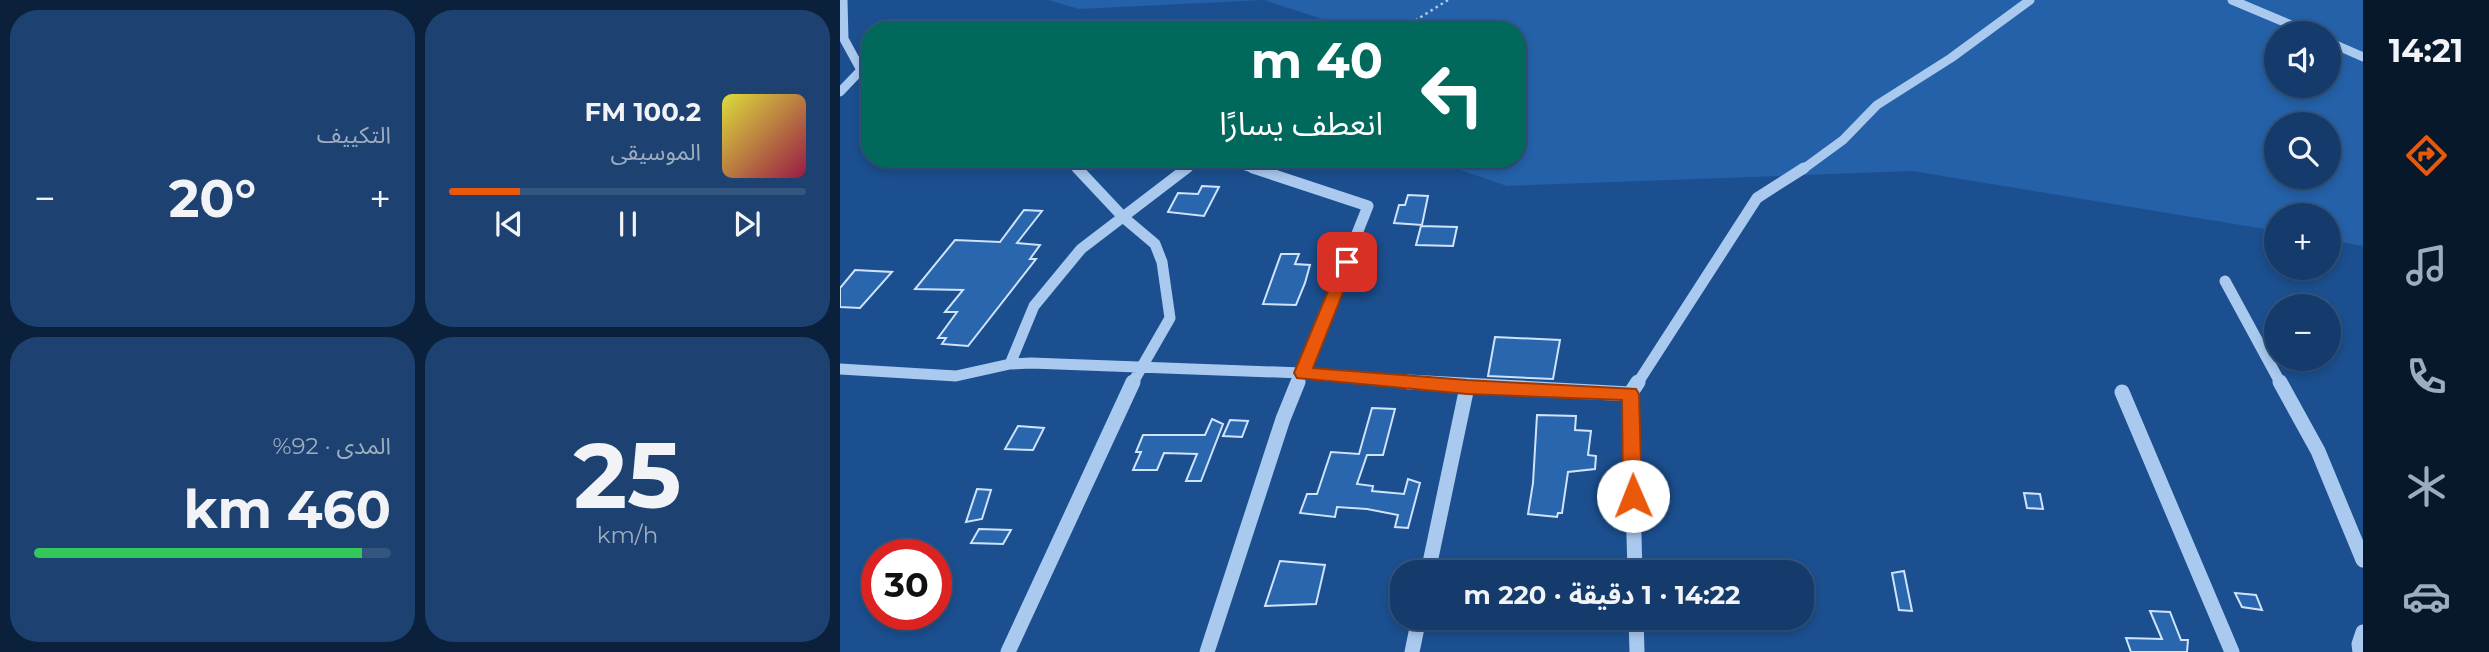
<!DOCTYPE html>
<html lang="ar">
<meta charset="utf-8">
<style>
:root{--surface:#143b6b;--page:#1d4271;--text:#f1f3f6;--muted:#9dadc1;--line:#33557e;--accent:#ea580c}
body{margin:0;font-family:Montserrat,"Noto Sans Arabic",sans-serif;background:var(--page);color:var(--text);direction:rtl;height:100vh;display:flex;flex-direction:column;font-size:26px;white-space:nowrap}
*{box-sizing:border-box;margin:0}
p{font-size:23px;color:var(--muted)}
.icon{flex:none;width:38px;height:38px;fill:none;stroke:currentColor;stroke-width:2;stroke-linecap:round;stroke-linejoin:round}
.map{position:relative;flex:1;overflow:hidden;direction:ltr}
.drawer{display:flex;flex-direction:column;gap:10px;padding:10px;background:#0b203b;width:840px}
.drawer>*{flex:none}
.banner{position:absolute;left:21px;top:21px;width:665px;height:147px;border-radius:28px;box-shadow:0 4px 10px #0003,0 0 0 2px var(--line);direction:rtl;background:#00695c;color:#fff;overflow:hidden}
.tools{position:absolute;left:1424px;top:21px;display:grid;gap:14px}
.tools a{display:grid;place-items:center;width:77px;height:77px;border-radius:50%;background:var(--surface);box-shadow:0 4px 10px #0003,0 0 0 2px var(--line);font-size:35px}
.speed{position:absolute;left:21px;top:539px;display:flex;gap:14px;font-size:35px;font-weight:700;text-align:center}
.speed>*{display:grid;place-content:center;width:91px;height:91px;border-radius:50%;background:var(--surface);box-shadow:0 4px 10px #0003,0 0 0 2px var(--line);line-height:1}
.speed .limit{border:10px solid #d22;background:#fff;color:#111}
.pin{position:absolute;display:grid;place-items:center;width:60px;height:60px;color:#fff;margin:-30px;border-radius:14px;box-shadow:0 4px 10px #0006}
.me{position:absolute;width:77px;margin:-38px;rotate:359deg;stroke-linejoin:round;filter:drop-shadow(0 0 5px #0008)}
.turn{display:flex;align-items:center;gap:24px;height:147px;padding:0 28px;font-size:32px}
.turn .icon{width:91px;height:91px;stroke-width:2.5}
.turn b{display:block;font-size:49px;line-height:60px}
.big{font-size:52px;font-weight:700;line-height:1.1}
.drawer .tile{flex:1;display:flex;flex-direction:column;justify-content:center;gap:10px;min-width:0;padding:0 24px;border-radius:28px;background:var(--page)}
.drawer .dial{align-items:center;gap:0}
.dial b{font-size:91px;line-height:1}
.song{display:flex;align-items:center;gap:21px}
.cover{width:84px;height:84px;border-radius:10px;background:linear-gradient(135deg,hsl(60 70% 55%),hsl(340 70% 35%))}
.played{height:7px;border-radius:4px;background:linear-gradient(90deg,var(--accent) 20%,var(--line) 20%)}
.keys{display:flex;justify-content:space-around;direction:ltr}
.heat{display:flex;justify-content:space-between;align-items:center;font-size:38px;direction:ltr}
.charge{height:10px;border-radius:5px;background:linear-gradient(90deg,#34c759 92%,var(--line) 0)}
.drawer .tiles{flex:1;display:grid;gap:10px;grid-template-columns:repeat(2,1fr)}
.trip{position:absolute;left:550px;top:560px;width:424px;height:70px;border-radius:28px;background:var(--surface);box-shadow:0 4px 10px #0003,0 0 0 2px var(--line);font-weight:700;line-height:70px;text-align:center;direction:rtl}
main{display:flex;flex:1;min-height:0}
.tab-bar{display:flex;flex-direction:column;width:126px;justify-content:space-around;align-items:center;background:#08182b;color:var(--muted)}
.tab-bar .icon{width:49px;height:49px}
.tab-bar .current{color:var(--accent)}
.tab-bar b{font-size:32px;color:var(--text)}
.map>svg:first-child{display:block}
</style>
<main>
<nav class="tab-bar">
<b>14:21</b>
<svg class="icon current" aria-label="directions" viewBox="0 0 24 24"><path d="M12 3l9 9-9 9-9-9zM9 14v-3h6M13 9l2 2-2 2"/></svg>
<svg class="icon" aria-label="music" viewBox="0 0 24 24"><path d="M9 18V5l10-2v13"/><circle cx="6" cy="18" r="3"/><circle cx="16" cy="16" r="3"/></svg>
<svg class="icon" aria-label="phone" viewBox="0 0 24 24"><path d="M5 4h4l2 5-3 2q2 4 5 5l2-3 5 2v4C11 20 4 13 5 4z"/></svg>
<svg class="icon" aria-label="climate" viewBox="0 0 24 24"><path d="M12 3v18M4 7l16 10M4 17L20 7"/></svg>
<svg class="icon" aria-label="car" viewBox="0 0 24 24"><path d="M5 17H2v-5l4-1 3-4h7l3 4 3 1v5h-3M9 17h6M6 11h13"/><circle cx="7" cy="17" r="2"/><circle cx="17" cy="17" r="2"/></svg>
</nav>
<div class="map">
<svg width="1523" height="652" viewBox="0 0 1523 652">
<rect width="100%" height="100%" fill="#1b4f8f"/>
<path fill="#2461a8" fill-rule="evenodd" d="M208,0H1523V246L1489,240V215H1437V231L1072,171L667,186L588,159H677V30H484L485,20L424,0L239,9ZM1437,33H1489V86H1437ZM1437,124H1489V177H1437Z"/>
<path fill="#2a66ad" stroke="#cfe3fa" stroke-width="2" d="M362,186L379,187L364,216L328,212L338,193L358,194Z
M568,195L588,196L582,225L554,223L559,205H565Z
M184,210L202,211L177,243L200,245L190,259H196L128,346L102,344L106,338H98L117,312H105L123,290L75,289L115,240L160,242Z
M581,226L617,227L613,246L576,245Z
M441,254H459L455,264L470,265L465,283L456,305L423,304Z
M15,270L52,272L20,308L0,307V288Z
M655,337L720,340L713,379L648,376Z
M532,408L555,409L543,455H527L517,484L533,486L532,491L564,494L568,479L580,483L568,528L555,527L558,515L527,509L497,507L495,517L460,513L467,494H477L491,452L519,454Z
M697,415L736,416L735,430L751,431L748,455L756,456L755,469L728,472L722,513H718L717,517L688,514L693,483Z
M372,419L383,424L361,481H346L357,454L324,453L317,470H293L301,452H296L303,435H365Z
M390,420L408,421L402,437L383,436Z
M178,426L204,428L193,450L165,449Z
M137,489L151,490L142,519L126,522Z
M1184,493L1200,494L1203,509L1187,508Z
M139,529L171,530L163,544L131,543Z
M440,561L485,565L476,604L425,606Z
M1064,571L1072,611L1059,610L1052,573Z
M1395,593L1416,595L1422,610L1402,607Z
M1310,611L1330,612L1341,640H1348L1347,652H1291L1286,638L1322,639Z"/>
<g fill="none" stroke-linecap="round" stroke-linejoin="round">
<path stroke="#a9c9ee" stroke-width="2.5" stroke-dasharray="2.5 3.5" stroke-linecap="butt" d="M560,30L608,0"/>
<path stroke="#a9c9ee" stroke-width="9" d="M3,0L4,39L21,70L30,72
M1392,0L1470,33
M1489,42L1523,57
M0,92L21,70
M228,159L239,170
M384,159L418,170
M345,170L360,159
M962,170L1003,140L1037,105L1111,58L1190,0"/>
<path stroke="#a9c9ee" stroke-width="11" d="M237,168L283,217L315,244L322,262L330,318L292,384
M413,168L528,206L457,384
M1385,281L1441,384
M170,364L194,306L241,249L347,168
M0,369L116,376L170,364L191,363L462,373L589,384
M797,384L917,198L964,168"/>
<path stroke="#a9c9ee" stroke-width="15" d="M568,382L790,394
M1440,382L1478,451L1523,560
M1282,392L1392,652
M588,572L627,387
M795,572L790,394L798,382
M796,618L797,652
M168,652L293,382
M367,652L443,419L458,382
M572,652L579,618
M1520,652L1519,644L1523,632"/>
</g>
<path fill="#ea580c" stroke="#983908" stroke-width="2" d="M507,257L515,262L473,368L627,380L796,389L799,394L802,496L799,502L793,504L786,502L783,496L782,400L627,394L457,378L454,373L500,262Z"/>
</svg>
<div class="tools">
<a><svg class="icon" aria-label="sound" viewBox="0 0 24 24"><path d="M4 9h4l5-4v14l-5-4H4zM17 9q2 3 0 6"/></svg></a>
<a><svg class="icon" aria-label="search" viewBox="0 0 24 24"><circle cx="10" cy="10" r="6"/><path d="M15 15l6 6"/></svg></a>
<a>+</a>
<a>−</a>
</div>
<div class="speed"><div class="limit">30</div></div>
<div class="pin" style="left:507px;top:262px;background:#d93025"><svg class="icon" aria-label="arrive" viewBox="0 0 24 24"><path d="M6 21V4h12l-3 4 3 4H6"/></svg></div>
<svg class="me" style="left:793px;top:496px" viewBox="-20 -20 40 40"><circle r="19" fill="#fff"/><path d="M0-13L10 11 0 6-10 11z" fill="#ea580c"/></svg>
<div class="trip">14:22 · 1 دقيقة · 220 m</div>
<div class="banner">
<div class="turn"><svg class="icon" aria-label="left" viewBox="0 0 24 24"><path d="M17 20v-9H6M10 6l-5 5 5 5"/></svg><div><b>40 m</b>انعطف يسارًا</div></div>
</div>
</div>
<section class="drawer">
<div class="tiles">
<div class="tile">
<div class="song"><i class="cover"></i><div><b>100.2 FM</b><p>الموسيقى</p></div></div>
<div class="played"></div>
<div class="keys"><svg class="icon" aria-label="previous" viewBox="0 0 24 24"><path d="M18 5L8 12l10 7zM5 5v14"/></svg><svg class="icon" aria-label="pause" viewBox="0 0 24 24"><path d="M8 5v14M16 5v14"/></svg><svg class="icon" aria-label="next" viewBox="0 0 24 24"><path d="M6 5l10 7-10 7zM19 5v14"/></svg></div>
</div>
<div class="tile"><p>التكييف</p>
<div class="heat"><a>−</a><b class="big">20°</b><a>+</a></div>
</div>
<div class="tile dial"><b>25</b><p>km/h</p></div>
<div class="tile"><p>المدى · 92%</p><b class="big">460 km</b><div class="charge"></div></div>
</div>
</section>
</main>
